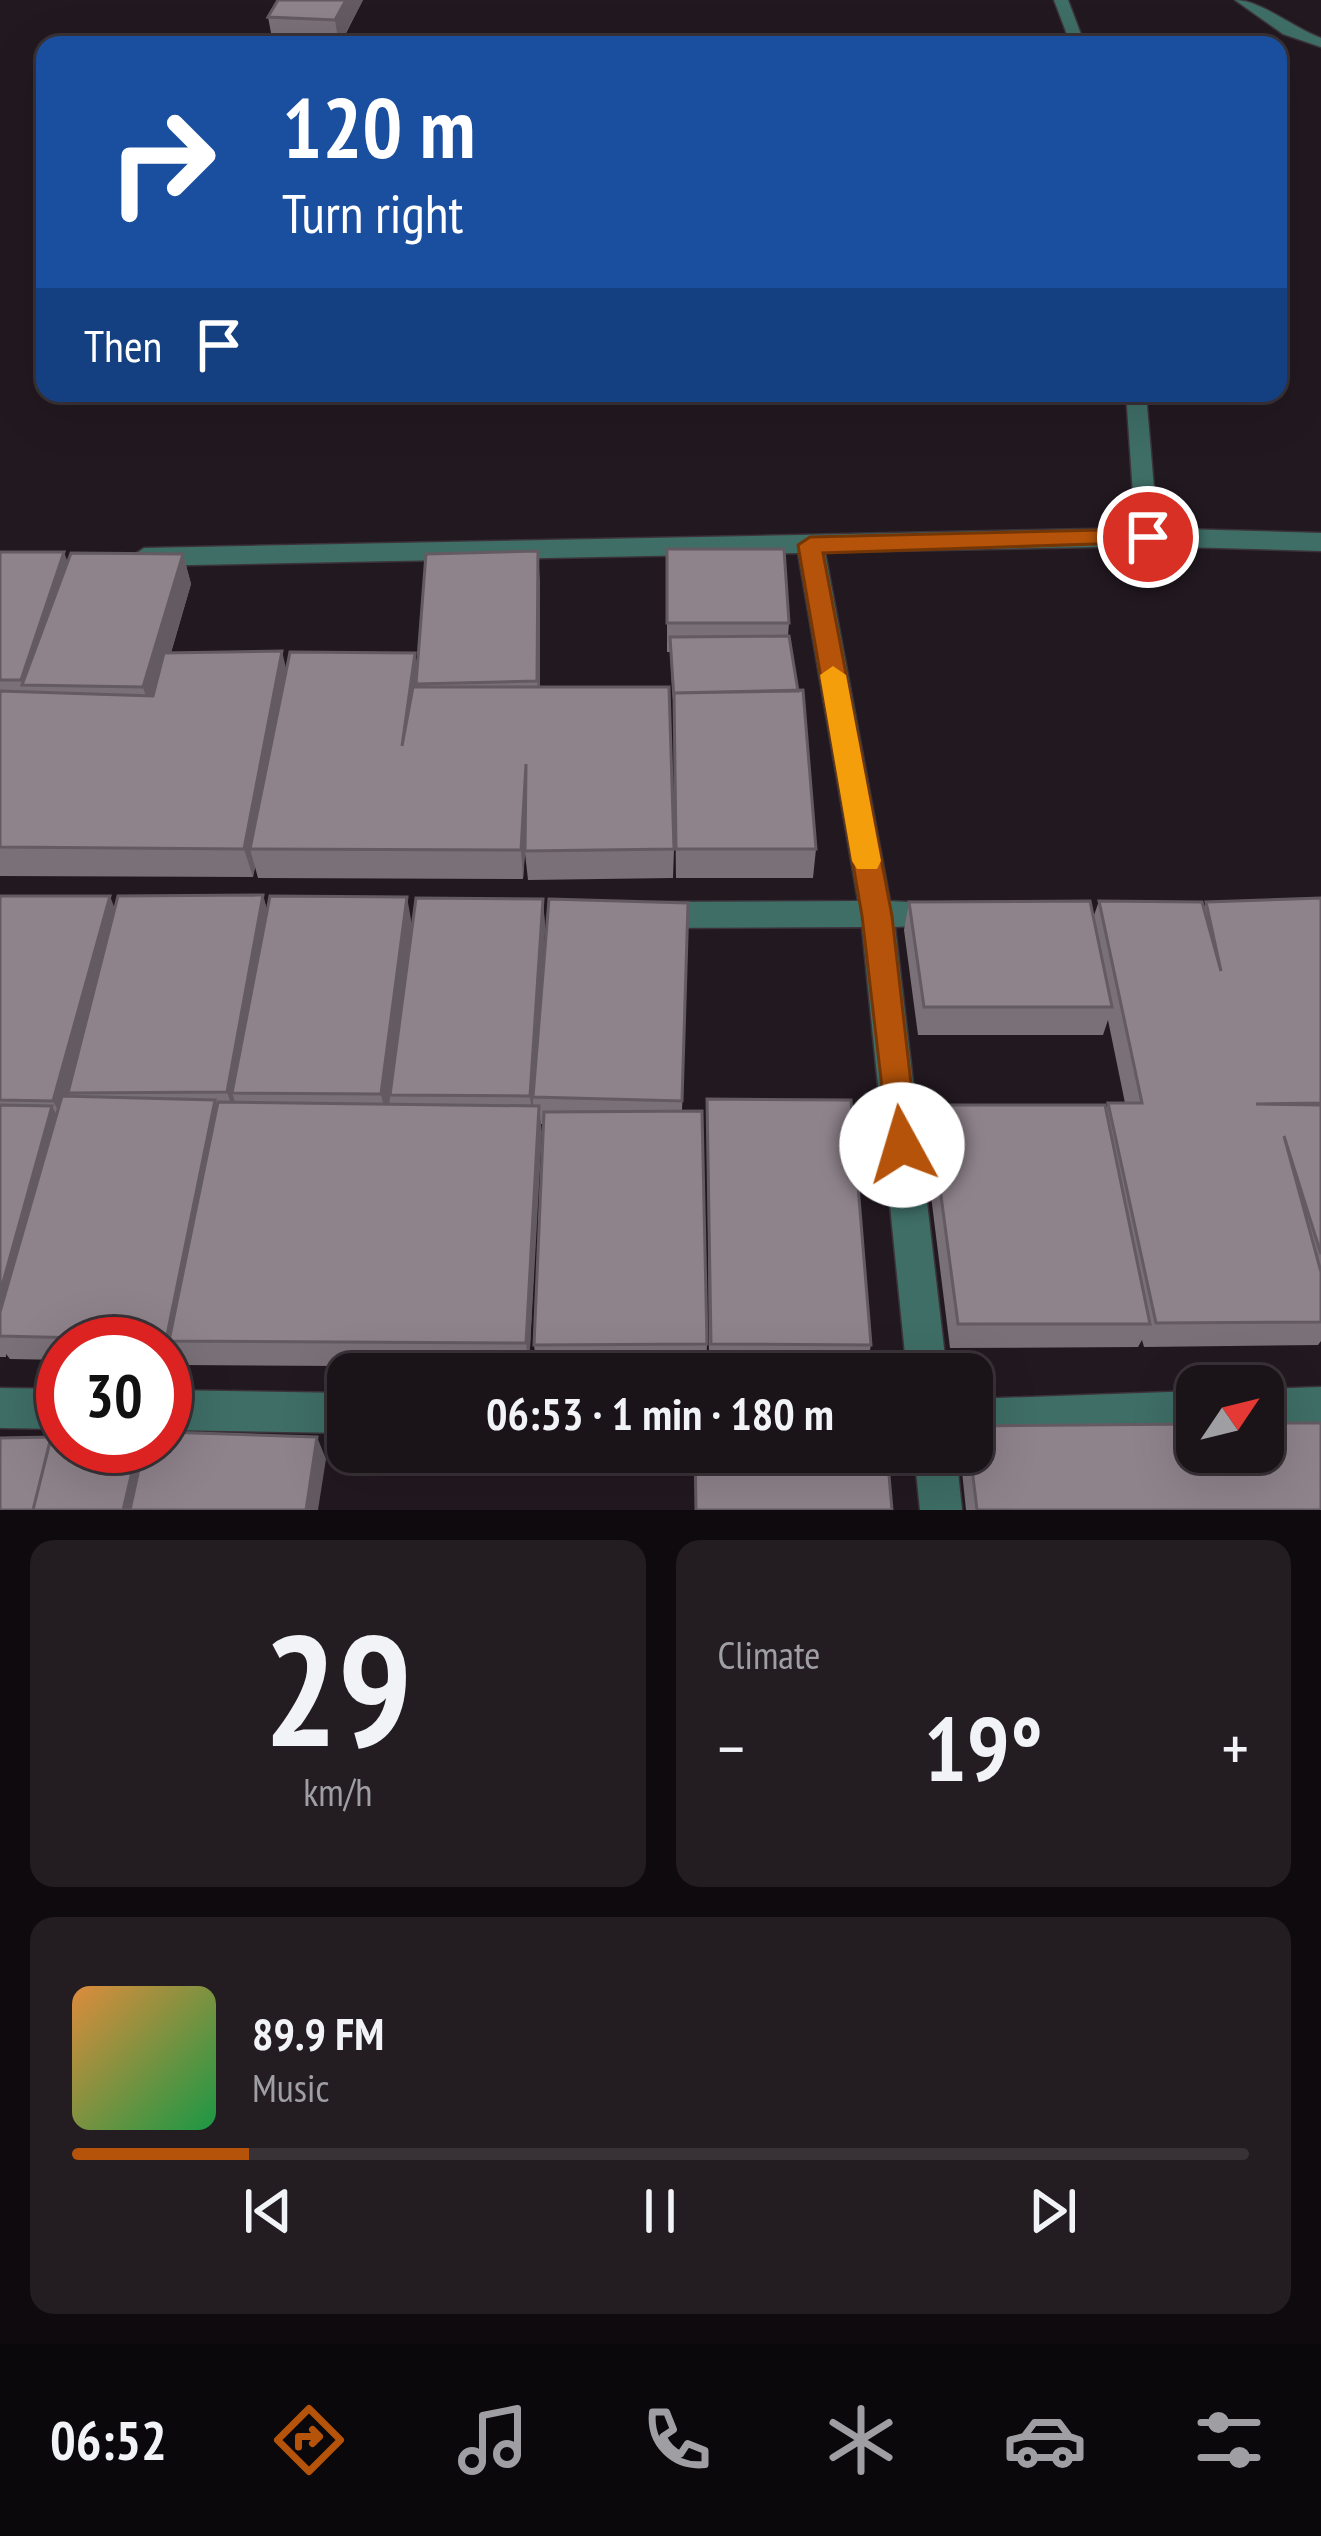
<!DOCTYPE html>
<meta charset="utf-8">
<style>
:root{--surface:#1a1318;--page:#231c21;--text:#f1f3f6;--muted:#9f9ea2;--line:#383237;--accent:#b45309}
body{margin:0;font-family:"PT Sans Narrow",sans-serif;background:var(--page);color:var(--text);height:100vh;display:flex;flex-direction:column;font-size:45px;white-space:nowrap}
*{box-sizing:border-box;margin:0}
p{font-size:39px;color:var(--muted)}
.icon{flex:none;width:66px;height:66px;fill:none;stroke:currentColor;stroke-width:2;stroke-linecap:round;stroke-linejoin:round}
.map{position:relative;height:1510px;overflow:hidden}
.side{display:flex;flex-direction:column;gap:30px;padding:30px;background:#0e0a0d;flex:1}
.side>*{flex:none}
.hud{position:absolute;left:36px;top:36px;width:1251px;height:366px;border-radius:24px;box-shadow:0 12px 48px #0002,0 0 0 3px var(--line);background:#1a4fa0;color:#fff;overflow:hidden}
.needle{width:78px;rotate:55deg}
.fabs{position:absolute;left:1176px;top:1365px;display:grid;gap:24px}
.fabs a{display:grid;place-items:center;width:108px;height:108px;border-radius:24px;background:var(--surface);box-shadow:0 12px 48px #0002,0 0 0 3px var(--line);font-size:60px}
.speed{position:absolute;left:36px;top:1317px;display:flex;gap:24px;font-size:60px;font-weight:700;text-align:center}
.speed>*{display:grid;place-content:center;width:156px;height:156px;border-radius:50%;background:var(--surface);box-shadow:0 12px 48px #0002,0 0 0 3px var(--line);line-height:1}
.speed .limit{border:18px solid #d22;background:#fff;color:#111}
.pin{position:absolute;display:grid;place-items:center;width:102px;height:102px;color:#fff;margin:-51px;border:6px solid #fff;border-radius:50%;box-shadow:0 3px 12px #0007}
.me{position:absolute;width:132px;margin:-66px;rotate:354deg;stroke-linejoin:round;filter:drop-shadow(0 0 9px #0008)}
.turn{display:flex;align-items:center;gap:42px;height:252px;padding:0 48px;font-size:54px}
.turn .icon{width:156px;height:156px;stroke-width:2.5}
.turn b{display:block;font-size:84px;line-height:102px}
.then{display:flex;align-items:center;height:114px;padding:0 48px;background:#0003;gap:24px;font-size:45px}
.big{font-size:90px;font-weight:700;line-height:1.1}
.side .card{flex:1;display:flex;flex-direction:column;justify-content:center;gap:18px;min-width:0;padding:0 42px;border-radius:24px;background:var(--page)}
.side .dial{align-items:center;gap:0}
.dial b{font-size:156px;line-height:1}
.song{display:flex;align-items:center;gap:36px}
.cover{width:144px;height:144px;border-radius:18px;background:linear-gradient(135deg,hsl(30 70% 55%),hsl(140 70% 35%))}
.played{height:12px;border-radius:6px;background:linear-gradient(90deg,var(--accent) 15%,var(--line) 15%)}
.keys{display:flex;justify-content:space-around;direction:ltr}
.heat{display:flex;justify-content:space-between;align-items:center;font-size:66px;direction:ltr}
.side .tiles{flex:1;display:grid;gap:30px;grid-template-columns:1fr 1fr}
.card:last-child{grid-column:span 2}
.trip{position:absolute;left:327px;top:1353px;width:666px;height:120px;border-radius:24px;background:var(--surface);box-shadow:0 12px 48px #0002,0 0 0 3px var(--line);font-weight:700;line-height:120px;text-align:center}
.dock{display:flex;height:192px;justify-content:space-around;align-items:center;background:#0a080a;color:var(--muted)}
.dock .icon{width:84px;height:84px}
.dock .active{color:var(--accent)}
.dock b{font-size:54px;color:var(--text)}
.map>svg:first-child{display:block}
</style>
<div class="map">
<svg width="1321" height="1510" viewBox="0 0 1321 1510">
<rect width="100%" height="100%" fill="#221920"/>
<g fill="none" stroke-linecap="round" stroke-linejoin="round">
<g stroke="#3c333a" stroke-width="3">
<path id="lane" d="M1054,0H1068L1085,45H1071Z
M1235,0C1261,0 1293,28 1321,38V47L1283,34Z
M1126,393H1146L1158,537L1147,544L1136,537Z"/>
</g>
<g stroke="#3c333a" stroke-width="3">
<path id="street" d="M1147,528L1321,533V551L1147,546L825,552L890,901L960,905L964,914L960,923L895,927L947,1374H907L862,927L648,928L636,924L632,915L636,906L648,902L858,901L798,553L144,566L131,557L144,548Z
M1321,1387V1427L1263,1429V1389Z
M0,1388L63,1389V1429L0,1428Z
M165,1390L348,1393V1433L165,1430Z
M1197,1391V1431L972,1439V1399Z
M914,1452H956L962,1510H920Z"/>
</g>
<use href="#lane" fill="#3e6e66" fill-rule="evenodd"/>
<use href="#street" fill="#3e6e66" fill-rule="evenodd"/>
</g>
<path fill="#7a7078" d="M278,0H363L340,45L273,43L268,17Z
M667,549L789,623L788,636L816,849L813,878H676L674,717L670,652H667Z
M0,552L68,562L183,554L191,584L171,653L286,670L415,653L418,669L540,581V687L674,849L673,878L528,880L525,853L523,879L258,878L255,867L253,877L0,876Z
M263,895L267,911L412,925L543,899L545,927L541,990L688,903L682,1112L707,1344L706,1368H537L534,1345L543,1124H541L529,1367L182,1365L179,1360V1364L165,1363V1344H63V1360L10,1359L6,1354V1357H0V896L115,910Z
M1321,898V1341L1318,1345L1144,1347L1142,1340L1138,1347L950,1348L923,1132L929,1105L1106,1109L1108,1103H1125L1108,1020L1103,1035H918L904,930L909,902L1093,918L1099,901L1204,907L1206,902Z
M707,1099L871,1345L866,1369L709,1367Z
M960,1452H972L1321,1510H966Z"/>
<path fill="#635b61" d="M346,0H363L339,45L335,20Z
M538,551L540,581V710L537,681Z
M64,552L75,582L23,685L21,680Z
M183,554L191,584L152,716L143,687Z
M282,651L289,681L250,849L255,867L253,877L244,849Z
M415,653L420,682L416,684L418,694L402,746Z
M526,764L529,794L523,879L521,850Z
M263,895L271,924L232,1093L238,1110L236,1118L227,1092Z
M110,896L121,925L68,1093L73,1103L67,1127L53,1101Z
M407,897L412,925L387,1121L381,1094Z
M543,899L545,927L535,1097H533V1123L530,1096Z
M215,1100L225,1126L169,1341L179,1360V1364L166,1340Z
M52,1106L66,1133L0,1336V1293Z
M539,1106L542,1133L529,1367L526,1343Z
M317,1437L326,1459L318,1510H306Z
M138,1446H149L142,1510H123Z"/>
<path fill="#8e828b" stroke="#635b61" stroke-width="3" d="M278,0H346L335,20L268,17Z
M667,549H784L789,623H667Z
M538,551L537,681L416,684L426,554Z
M0,552H64L21,680H0Z
M71,553L183,554L143,687L22,685Z
M789,636L798,691L674,693V699L670,637Z
M282,651L244,849L0,847V691L153,696L164,653Z
M290,652L415,653L402,746L413,687H669L674,849L525,851L526,764L521,850L250,849Z
M803,690L816,849H676L674,693Z
M263,895L227,1092L68,1093L118,896Z
M0,896H110L53,1101L0,1100Z
M270,896L407,897L381,1094L232,1093Z
M416,898L543,899L530,1096L390,1095Z
M1321,898V1103L1256,1104L1321,1105V1254L1284,1136L1321,1272V1322L1156,1323L1108,1103H1142L1099,901L1202,902L1221,971L1206,902Z
M549,899L688,903L682,1101L533,1097Z
M1090,901L1112,1007H924L909,902Z
M62,1096L215,1100L166,1340L0,1336V1312Z
M707,1099L851,1100L871,1345L711,1344Z
M218,1102L539,1106L526,1343L169,1341Z
M0,1105L52,1106L0,1293Z
M929,1105H1105L1150,1324H958Z
M702,1111L707,1344L534,1345L544,1112Z
M1263,1423H1321V1510H977L970,1452H972V1426L1197,1424V1452H1263Z
M53,1430L63,1431V1446H138L123,1510H33Z
M165,1432L317,1437L306,1510H130L144,1446H165Z
M51,1437L33,1510H0V1438Z
M695,1452H887L892,1510H696Z"/>
<path fill="#b45309" stroke="#753606" stroke-width="3" d="M1148,529L1160,537L1156,542L823,553L892,916L918,1145L913,1156L902,1160L890,1156L862,916L798,545L810,537Z"/>
<path fill="#f59e0b" d="M833,666L846,675L881,861L877,869H857L852,861L820,675Z"/>
</svg>
<div class="fabs">
<a><svg class="needle" viewBox="-14 -14 28 28"><path d="M0-13l5 13h-10z" fill="#e53935"/><path d="M0 13l5-13h-10z" fill="#9f9ea2"/></svg></a>
</div>
<div class="speed"><div class="limit">30</div></div>
<div class="pin" style="left:1148px;top:537px;background:#d93025"><svg class="icon" aria-label="arrive" viewBox="0 0 24 24"><path d="M6 21V4h12l-3 4 3 4H6"/></svg></div>
<svg class="me" style="left:902px;top:1145px" viewBox="-20 -20 40 40"><circle r="19" fill="#fff"/><path d="M0-13L10 11 0 6-10 11z" fill="#b45309"/></svg>
<div class="trip">06:53 · 1 min · 180 m</div>
<div class="hud">
<div class="turn"><svg class="icon" aria-label="right" viewBox="0 0 24 24"><path d="M7 20v-9h11M14 6l5 5-5 5"/></svg><div><b>120 m</b>Turn right</div></div>
<div class="then">Then<svg class="icon" aria-label="arrive" viewBox="0 0 24 24"><path d="M6 21V4h12l-3 4 3 4H6"/></svg></div>
</div>
</div>
<section class="side">
<div class="tiles">
<div class="card dial"><b>29</b><p>km/h</p></div>
<div class="card"><p>Climate</p>
<div class="heat"><a>−</a><b class="big">19°</b><a>+</a></div>
</div>
<div class="card">
<div class="song"><i class="cover"></i><div><b>89.9 FM</b><p>Music</p></div></div>
<div class="played"></div>
<div class="keys"><svg class="icon" aria-label="previous" viewBox="0 0 24 24"><path d="M18 5L8 12l10 7zM5 5v14"/></svg><svg class="icon" aria-label="pause" viewBox="0 0 24 24"><path d="M8 5v14M16 5v14"/></svg><svg class="icon" aria-label="next" viewBox="0 0 24 24"><path d="M6 5l10 7-10 7zM19 5v14"/></svg></div>
</div>
</div>
</section>
<nav class="dock">
<b>06:52</b>
<svg class="icon active" aria-label="directions" viewBox="0 0 24 24"><path d="M12 3l9 9-9 9-9-9zM9 14v-3h6M13 9l2 2-2 2"/></svg>
<svg class="icon" aria-label="music" viewBox="0 0 24 24"><path d="M9 18V5l10-2v13"/><circle cx="6" cy="18" r="3"/><circle cx="16" cy="16" r="3"/></svg>
<svg class="icon" aria-label="phone" viewBox="0 0 24 24"><path d="M5 4h4l2 5-3 2q2 4 5 5l2-3 5 2v4C11 20 4 13 5 4z"/></svg>
<svg class="icon" aria-label="climate" viewBox="0 0 24 24"><path d="M12 3v18M4 7l16 10M4 17L20 7"/></svg>
<svg class="icon" aria-label="car" viewBox="0 0 24 24"><path d="M5 17H2v-5l4-1 3-4h7l3 4 3 1v5h-3M9 17h6M6 11h13"/><circle cx="7" cy="17" r="2"/><circle cx="17" cy="17" r="2"/></svg>
<svg class="icon" aria-label="filters" viewBox="0 0 24 24"><path d="M4 7h16M4 17h16"/><circle cx="9" cy="7" r="2"/><circle cx="15" cy="17" r="2"/></svg>
</nav>
